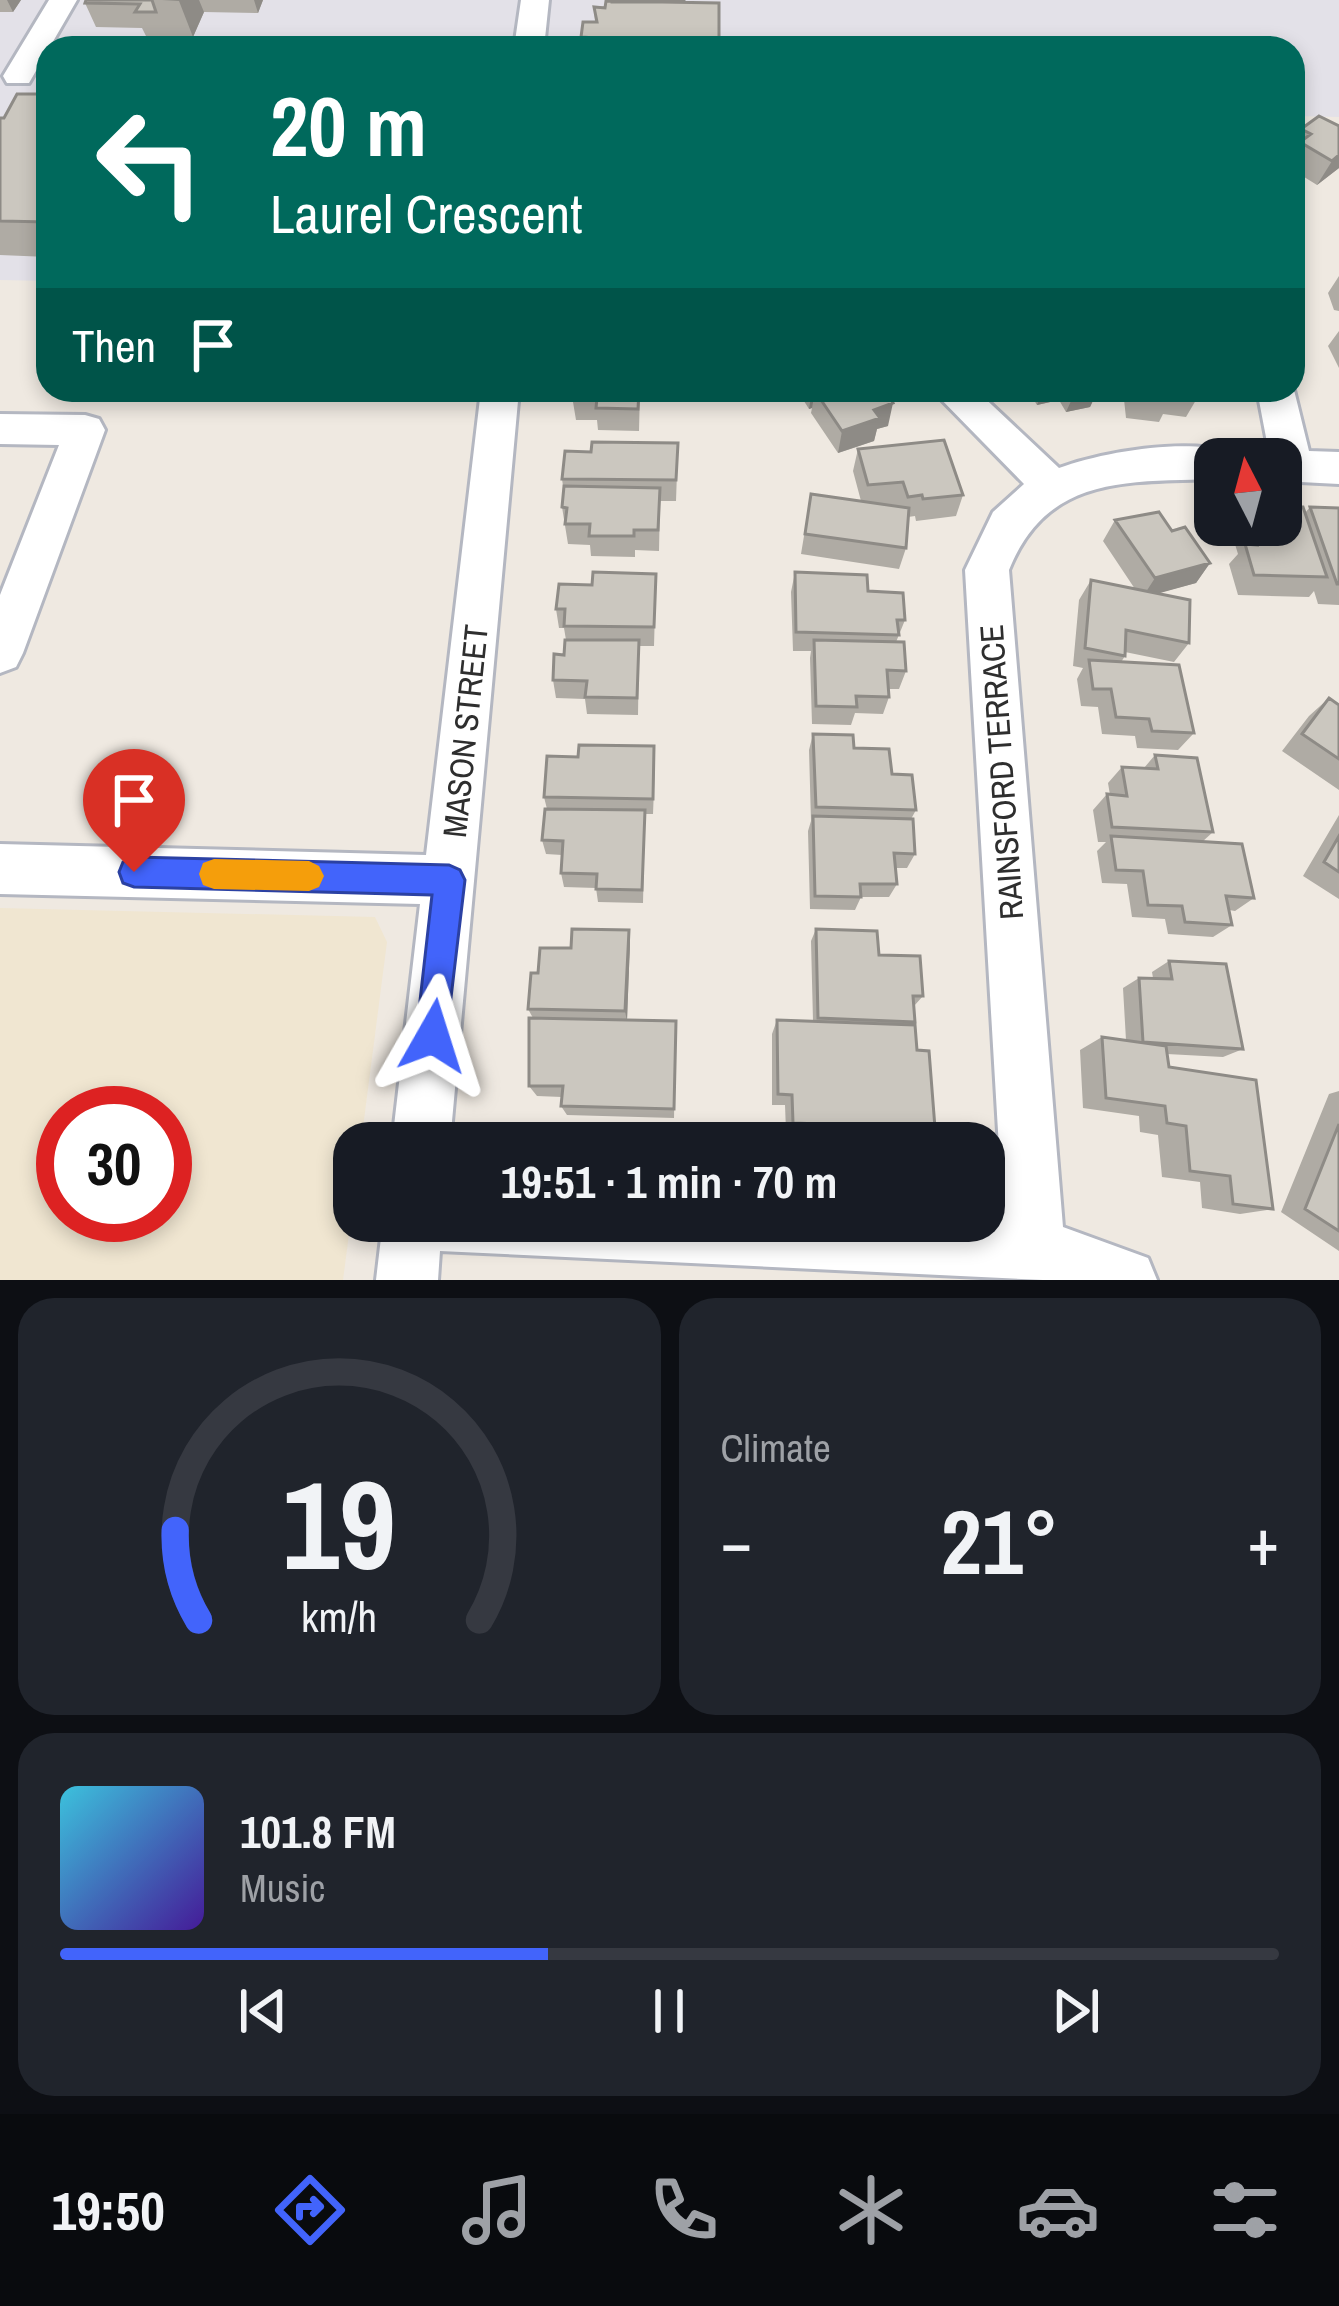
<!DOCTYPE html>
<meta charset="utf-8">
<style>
:root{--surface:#171b24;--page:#20242c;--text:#f1f3f6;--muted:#9ea1a6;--line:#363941;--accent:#4264fb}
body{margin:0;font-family:"Archivo Narrow",sans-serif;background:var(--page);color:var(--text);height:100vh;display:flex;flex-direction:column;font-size:45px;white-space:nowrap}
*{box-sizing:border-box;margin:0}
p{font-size:39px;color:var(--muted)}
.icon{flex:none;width:66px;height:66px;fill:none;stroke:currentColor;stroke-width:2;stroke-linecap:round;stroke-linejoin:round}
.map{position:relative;height:1280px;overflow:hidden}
.panel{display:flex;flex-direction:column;gap:18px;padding:18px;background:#0d0f14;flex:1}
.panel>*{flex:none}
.guide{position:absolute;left:36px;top:36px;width:1269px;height:366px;border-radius:36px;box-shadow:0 6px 18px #0003;background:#00695c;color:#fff;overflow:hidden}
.needle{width:78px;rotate:354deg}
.fabs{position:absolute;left:1194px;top:438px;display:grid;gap:24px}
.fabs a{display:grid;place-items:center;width:108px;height:108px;border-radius:24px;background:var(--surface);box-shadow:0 6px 18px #0003;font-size:60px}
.speed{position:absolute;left:36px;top:1086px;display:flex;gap:24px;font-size:60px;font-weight:700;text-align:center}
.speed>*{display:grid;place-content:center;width:156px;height:156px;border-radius:50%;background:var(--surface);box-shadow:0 6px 18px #0003;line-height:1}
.speed .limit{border:18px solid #d22;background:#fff;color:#111}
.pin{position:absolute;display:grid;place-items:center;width:102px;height:102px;color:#fff;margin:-123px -51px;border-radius:50% 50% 50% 0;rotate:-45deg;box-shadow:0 0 12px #0007}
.pin .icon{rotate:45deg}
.me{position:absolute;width:132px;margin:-66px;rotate:6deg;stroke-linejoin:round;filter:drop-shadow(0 0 9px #0008)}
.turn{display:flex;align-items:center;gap:42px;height:252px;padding:0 36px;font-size:54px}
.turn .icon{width:156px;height:156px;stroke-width:2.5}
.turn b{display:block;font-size:84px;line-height:102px}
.then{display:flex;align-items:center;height:114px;padding:0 36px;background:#0003;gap:24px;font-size:45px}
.big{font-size:90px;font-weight:700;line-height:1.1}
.panel .card{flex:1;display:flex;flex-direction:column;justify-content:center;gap:18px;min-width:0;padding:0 42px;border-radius:36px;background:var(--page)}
.panel .dial{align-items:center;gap:0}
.dial svg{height:312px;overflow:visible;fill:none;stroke:var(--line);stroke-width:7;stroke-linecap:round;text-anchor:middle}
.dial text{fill:var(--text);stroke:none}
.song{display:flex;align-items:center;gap:36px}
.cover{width:144px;height:144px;border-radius:18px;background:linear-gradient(135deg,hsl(190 70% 55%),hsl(260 70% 35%))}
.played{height:12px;border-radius:6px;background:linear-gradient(90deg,var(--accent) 40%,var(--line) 40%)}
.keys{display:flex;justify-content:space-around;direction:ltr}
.heat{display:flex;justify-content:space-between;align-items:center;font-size:66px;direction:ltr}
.panel .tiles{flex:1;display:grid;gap:18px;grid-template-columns:1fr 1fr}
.card:last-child{grid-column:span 2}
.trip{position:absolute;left:333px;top:1122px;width:672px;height:120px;border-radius:36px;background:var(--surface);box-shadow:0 6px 18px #0003;font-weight:700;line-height:120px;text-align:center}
.tab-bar{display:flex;height:192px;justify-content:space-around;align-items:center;background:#090b0e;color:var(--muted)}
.tab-bar .icon{width:84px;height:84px}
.tab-bar .selected{color:var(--accent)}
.tab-bar b{font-size:54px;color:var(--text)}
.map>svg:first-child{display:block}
</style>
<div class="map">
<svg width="1339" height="1280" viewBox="0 0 1339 1280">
<rect width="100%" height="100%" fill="#efe9e1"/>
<path fill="#e3e1e8" d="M0,0H1339V117L1293,116V48H830L829,40L570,37L568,48H48V281L0,280Z"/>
<path fill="#f0e6d1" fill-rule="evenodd" d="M0,908L375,917L387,942L361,1143H354V1196L343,1280H0ZM63,1113H165V1215H63Z"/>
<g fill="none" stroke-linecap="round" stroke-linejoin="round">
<g stroke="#b4b7c1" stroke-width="6">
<path id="minor" d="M49,0H77L29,83H7L3,76Z
M521,0H549L544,48H514Z
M1293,386L1309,451L1339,452V484L1281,481V459H1264L1269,453L1257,390H1293Z
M481,390H519L450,1143H392L420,904L0,894V844L426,855Z
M932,390H976L1059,468C1103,452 1185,438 1229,452L1233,459H1215V479C1127,482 1047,475 1009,570L1063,1227L1148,1258L1157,1280H1043L440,1251L438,1280H376L383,1221H984V1215L1003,1216L965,570L993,512L1024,484Z
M0,414L85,415L99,419L105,430L23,653L16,667L0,673V595L59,445L0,444Z"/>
</g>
<use href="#minor" fill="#fff" fill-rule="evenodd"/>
</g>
<path fill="#afaba4" d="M0,0H21L13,12H0Z
M86,0H263L258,13L204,12L193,37L146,36L142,28L96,27L85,3Z
M685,2L719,48H581V37L595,22L594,7Z
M48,94V257L0,255V118H4Z
M1319,116L1339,168L1317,185L1293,170V144L1301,129Z
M1339,276V311L1334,310L1328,293Z
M1339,331V368L1328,346Z
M571,390H640L639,431L598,430L597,420H576Z
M797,390H886L888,426L877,429L874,441L838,453L811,413L812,408L809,409Z
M1028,390H1098L1090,407L1066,412L1059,400L1037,405Z
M1123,390H1205L1199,400H1196L1186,417L1163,414L1159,422L1126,418Z
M678,443L676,501H660L659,551L635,550V557L591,556L590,545L568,544L562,507L564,493L562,479L591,452Z
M858,449L963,495L956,516L916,521L915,516L908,517L906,548L899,569L801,554L811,494L861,501L853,471Z
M1310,507L1339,508V605L1318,604L1314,591L1309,597L1238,595L1229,564L1238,554L1234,541L1246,525H1281L1305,513Z
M1115,520L1172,531L1210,563L1196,583L1158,593L1189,643L1174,662L1125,652V656L1121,662L1194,733L1178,750L1137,748L1135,736L1102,734L1098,707L1081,706L1077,679L1083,668L1073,666L1079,600L1091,580L1135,589L1103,541Z
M795,572L868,591L905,620L896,642L906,671L899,689H889V697L883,714L855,713L851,725L812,724L810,658L811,651H793L791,592Z
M656,574L654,646H639L638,715L587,714L585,699L556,698L553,680L564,655L566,640L564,628H559L556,609L592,585Z
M1329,698L1339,705V790L1282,751L1309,716Z
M813,734L854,748L892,774L916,810L911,819L915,854L907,868H896L897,884L889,897H861L855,910L810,909L808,831L811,821L809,750Z
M1155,755L1213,832L1202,842L1254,898L1235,911L1229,910L1232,925L1213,937L1168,934L1165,919L1132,917L1127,884L1102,883L1097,851L1106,842H1098L1093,810L1107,794L1110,795L1108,783L1122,767L1144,768Z
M655,763L653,814H645L643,903L598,902L596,888L564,887L561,873L562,855L546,854L542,840L547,809L544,797Z
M1339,815V899L1303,876Z
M816,929L879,955L923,996L914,1006L915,1022L913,1025L935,1128L921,1137L786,1131L785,1105H772V1034L777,1020L813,1021L811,941Z
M630,942L627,1020L676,1021L674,1118L567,1115L561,1106L562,1097L537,1096L529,1086L533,1018L528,1009L538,973L571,948Z
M1169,961L1243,1049L1223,1057L1167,1054L1169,1067L1273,1209L1240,1214L1202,1208L1200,1182L1162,1177L1158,1135L1140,1132L1139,1116L1083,1108L1080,1050L1102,1037L1126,1040L1123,988L1139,978H1153L1152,972Z
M1339,1091V1251L1281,1212L1329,1094Z"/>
<path fill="#8e8b86" d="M7,0H21L13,12Z
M162,0H199L204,12L193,37L179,1Z
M254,0H263L258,13Z
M1339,155V168L1317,185L1332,161Z
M812,390H867L815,391L812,408L809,409Z
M1043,390H1063L1059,400L1037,405Z
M1076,390H1098L1090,407L1066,412Z
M893,403L888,426L877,429L874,441L838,453L842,431L874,410Z
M1210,563L1196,583L1142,598L1155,578Z
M629,930L630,942L627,1021L625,1011Z"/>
<path fill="#cbc7bf" stroke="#8e8b86" stroke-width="3" d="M86,0H152L156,12H135L140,4L85,3Z
M612,0H684V2H612Z
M606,1L719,3V48H594L595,38L581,37L583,22H597L594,7L605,8Z
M17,94H48V222L0,221V118H4Z
M1319,116L1339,126V155L1332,161L1300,142L1311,134L1301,129Z
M574,390H639L638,409L596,408L597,398H574Z
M886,390L893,403L874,410L880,418L842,431L815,391Z
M1137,390H1199V394L1171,391L1172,400L1138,396Z
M944,440L963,495L923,499L922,495L908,497L903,482L868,485L858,449Z
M592,442L678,443L676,480L562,479L565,451L591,452Z
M564,486L660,488L658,530H634V536H589L590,524H565L567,508L562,507Z
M811,494L909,508L906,548L805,534Z
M1281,507H1303L1327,577L1254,575L1245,544L1257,545L1251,525H1281Z
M1310,507L1339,508V584H1337Z
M1159,512L1172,531L1185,527L1210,563L1155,578L1115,520Z
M593,572L656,574L654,627L564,626L565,609H556L559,584L592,585Z
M795,572L867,575L868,591L903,593L905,620H897L899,635L796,632Z
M1091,580L1190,600L1189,643L1126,630L1125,656L1085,648Z
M565,640H639L637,698L585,697L587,681L553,680L554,654L564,655Z
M814,640L904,642L906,671L887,670L889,697L856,696L857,707L816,706Z
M1089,660L1179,665L1194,733L1152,731L1149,719L1116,717L1111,689H1093Z
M1329,698L1339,705V759L1302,734Z
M813,734L853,735L854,748L889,749L892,774L912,775L916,810L816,807Z
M579,745L654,746L653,799L544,797L547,756L578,757Z
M1155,755L1197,758L1213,832L1112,827L1107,794L1127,796L1122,767L1158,769Z
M545,809L645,810L642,890L596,889L597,874L561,873L563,841L542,840Z
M813,816L913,819L915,854L894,853L897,884H860L861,897L815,896Z
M1111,836L1242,844L1254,898L1226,896L1232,925L1185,922L1182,906L1148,905L1143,871L1116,870Z
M1339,836V872L1324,862Z
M572,929L629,930L625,1011L528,1009L531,973H538L540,948H571Z
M816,929L877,931L879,955L920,956L923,996H913L915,1022L818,1018Z
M1169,961L1226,964L1243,1049L1143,1042L1139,978L1172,979Z
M529,1018L676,1021L674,1109L561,1106L563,1086H529Z
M777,1020L915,1025L917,1050L929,1051L935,1128L793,1123L792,1095L778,1094Z
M1102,1037L1166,1046L1169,1067L1256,1080L1273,1209L1233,1204L1230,1176L1190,1171L1186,1126L1167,1123L1165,1106L1106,1098Z
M1339,1124V1231L1305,1209Z"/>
<path fill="#4264fb" stroke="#2b41a3" stroke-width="3" d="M134,857L449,865L460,870L465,880L445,1048L433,1053L421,1048L416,1036L432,895L134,887L123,883L119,872L123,862Z"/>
<path fill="#f59e0b" d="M214,859L309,861L319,866L324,876L319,887L309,891L214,889L203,885L199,874L203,863Z"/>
<g text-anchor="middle" stroke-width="12" stroke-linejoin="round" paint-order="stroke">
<g font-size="33" fill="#2e2e2e" stroke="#fff">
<text transform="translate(465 731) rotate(-84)" y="12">MASON STREET</text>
<text transform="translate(1001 772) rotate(-94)" y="12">RAINSFORD TERRACE</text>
</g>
</g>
</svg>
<div class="fabs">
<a><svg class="needle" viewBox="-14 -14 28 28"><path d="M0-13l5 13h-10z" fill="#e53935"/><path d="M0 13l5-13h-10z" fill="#9ea1a6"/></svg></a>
</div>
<div class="speed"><div class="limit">30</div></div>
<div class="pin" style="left:134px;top:872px;background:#d93025"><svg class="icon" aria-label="arrive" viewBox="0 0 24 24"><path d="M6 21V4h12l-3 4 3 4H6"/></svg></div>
<svg class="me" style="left:433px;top:1036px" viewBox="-20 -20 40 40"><path d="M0-17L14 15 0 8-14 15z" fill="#4264fb" stroke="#fff" stroke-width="4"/></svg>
<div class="trip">19:51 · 1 min · 70 m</div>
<div class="guide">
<div class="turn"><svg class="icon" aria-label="left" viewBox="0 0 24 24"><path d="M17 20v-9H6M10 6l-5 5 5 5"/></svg><div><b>20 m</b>Laurel Crescent</div></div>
<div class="then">Then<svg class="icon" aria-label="arrive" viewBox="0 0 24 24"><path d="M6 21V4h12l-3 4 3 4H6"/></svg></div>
</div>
</div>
<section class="panel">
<div class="tiles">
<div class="card dial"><svg viewBox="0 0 100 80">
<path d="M14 69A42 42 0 1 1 86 69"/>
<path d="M14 69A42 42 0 0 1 8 46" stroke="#4264fb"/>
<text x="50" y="56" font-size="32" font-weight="700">19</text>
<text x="50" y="72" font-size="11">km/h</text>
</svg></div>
<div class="card"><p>Climate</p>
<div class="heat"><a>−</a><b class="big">21°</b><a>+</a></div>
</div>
<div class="card">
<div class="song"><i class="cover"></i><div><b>101.8 FM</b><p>Music</p></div></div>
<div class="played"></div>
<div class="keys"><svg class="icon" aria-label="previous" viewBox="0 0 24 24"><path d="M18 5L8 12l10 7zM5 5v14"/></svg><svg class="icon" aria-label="pause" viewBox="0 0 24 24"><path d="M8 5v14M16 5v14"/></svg><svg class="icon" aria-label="next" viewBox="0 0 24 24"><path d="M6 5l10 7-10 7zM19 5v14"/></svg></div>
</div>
</div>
</section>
<nav class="tab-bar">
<b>19:50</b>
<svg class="icon selected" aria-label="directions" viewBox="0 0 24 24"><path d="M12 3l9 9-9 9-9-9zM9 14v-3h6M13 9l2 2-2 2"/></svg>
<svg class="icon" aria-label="music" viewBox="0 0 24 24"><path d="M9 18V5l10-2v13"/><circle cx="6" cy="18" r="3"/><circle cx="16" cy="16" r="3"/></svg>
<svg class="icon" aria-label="phone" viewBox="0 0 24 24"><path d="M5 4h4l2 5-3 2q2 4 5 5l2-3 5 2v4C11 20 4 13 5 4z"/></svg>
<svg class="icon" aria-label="climate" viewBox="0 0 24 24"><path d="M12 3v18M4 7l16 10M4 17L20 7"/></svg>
<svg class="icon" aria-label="car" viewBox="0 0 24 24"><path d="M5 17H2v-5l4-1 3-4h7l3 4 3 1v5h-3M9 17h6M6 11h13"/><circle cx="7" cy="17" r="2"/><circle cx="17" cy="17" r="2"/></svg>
<svg class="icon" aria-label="filters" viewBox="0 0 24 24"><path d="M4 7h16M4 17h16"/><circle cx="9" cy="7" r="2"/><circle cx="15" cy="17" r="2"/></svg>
</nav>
